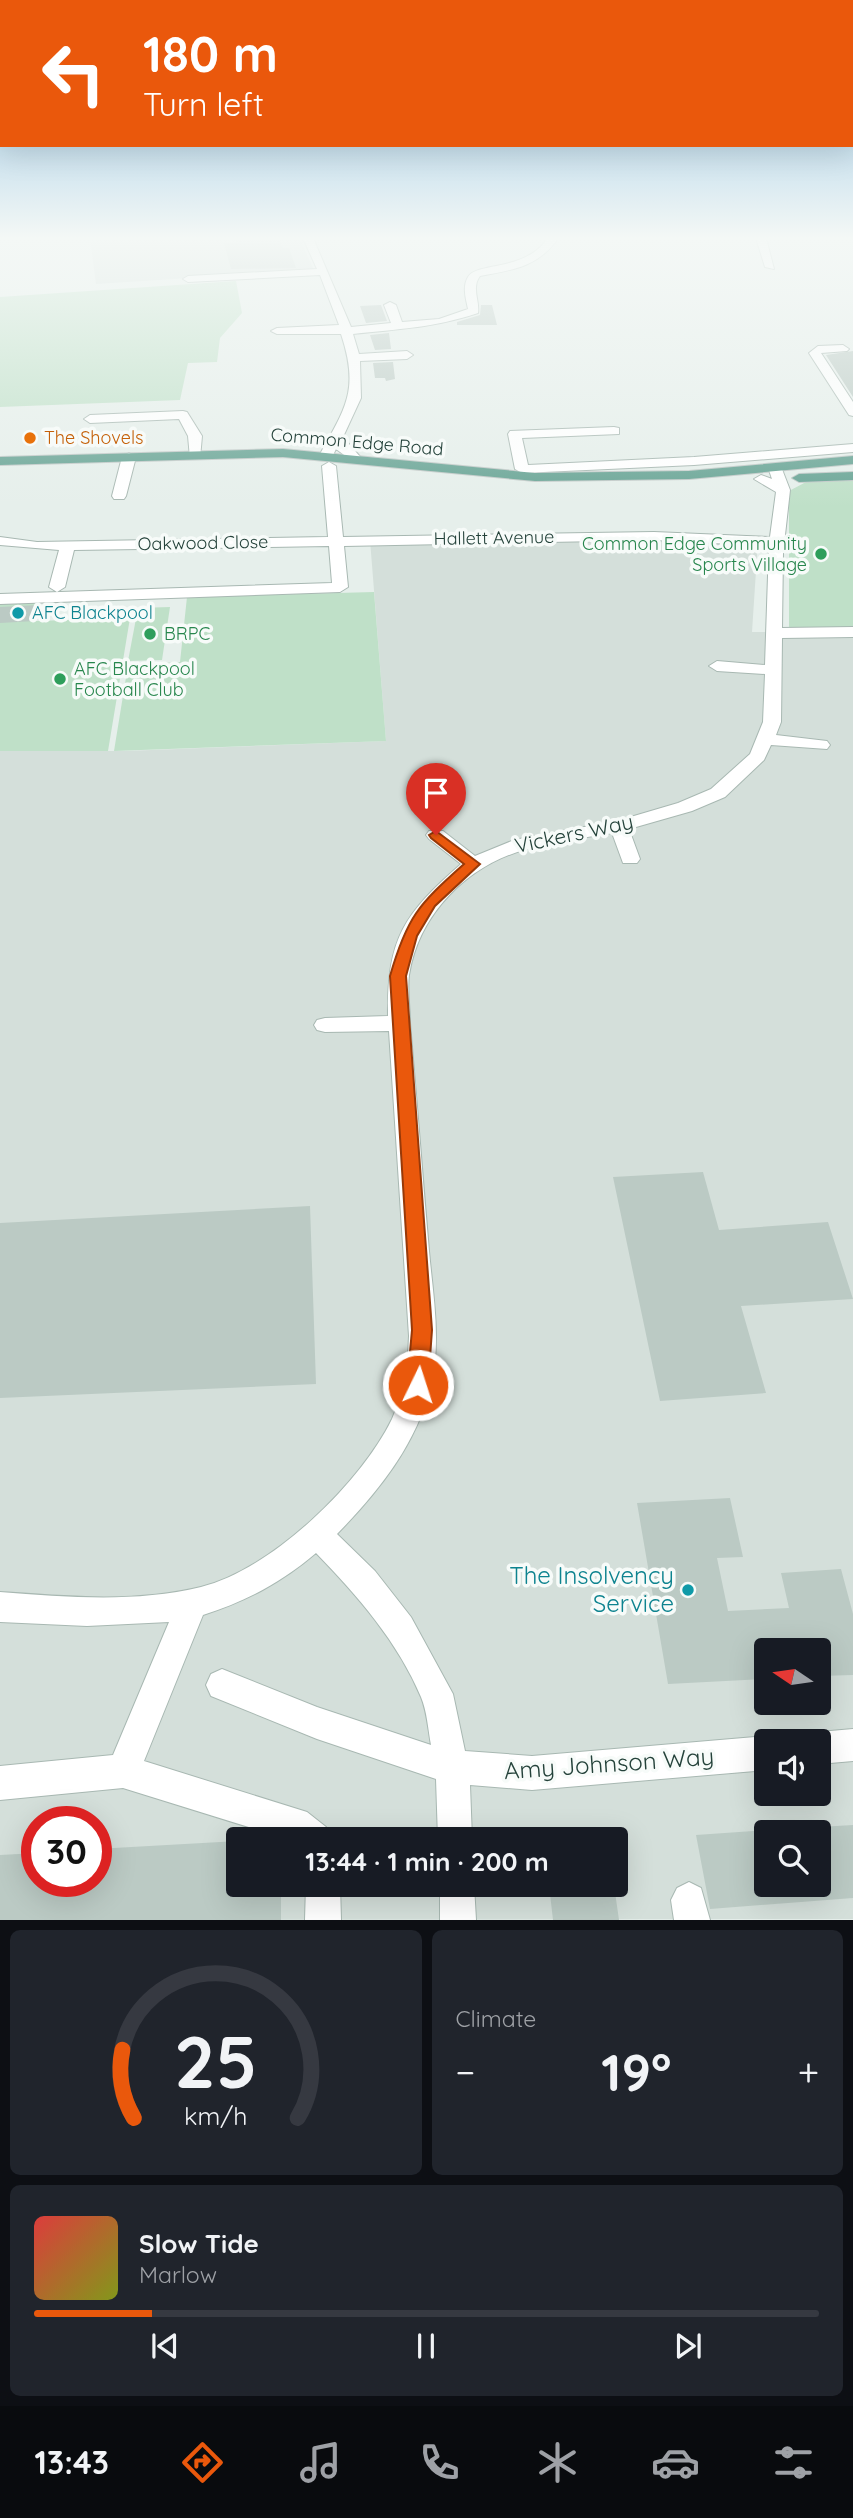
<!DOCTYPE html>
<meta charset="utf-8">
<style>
:root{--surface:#171b24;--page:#20242c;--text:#f1f3f6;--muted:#9ea1a6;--line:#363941;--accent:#ea580c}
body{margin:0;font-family:Quicksand,sans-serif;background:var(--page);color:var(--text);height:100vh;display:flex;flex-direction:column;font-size:26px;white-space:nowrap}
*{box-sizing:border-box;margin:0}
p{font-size:23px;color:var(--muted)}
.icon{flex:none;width:38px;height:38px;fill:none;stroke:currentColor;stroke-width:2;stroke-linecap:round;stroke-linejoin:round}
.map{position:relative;height:1920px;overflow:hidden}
.drawer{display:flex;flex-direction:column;gap:10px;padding:10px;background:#0d0f14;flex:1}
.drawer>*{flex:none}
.guide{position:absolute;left:0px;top:0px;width:854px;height:147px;box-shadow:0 7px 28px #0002;background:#ea580c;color:#fff;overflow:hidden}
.needle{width:46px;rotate:283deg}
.controls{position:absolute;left:754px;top:1638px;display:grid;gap:14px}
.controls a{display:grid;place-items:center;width:77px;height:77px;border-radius:7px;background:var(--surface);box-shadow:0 7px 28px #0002;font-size:35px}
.speed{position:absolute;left:21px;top:1806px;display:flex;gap:14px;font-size:35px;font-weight:700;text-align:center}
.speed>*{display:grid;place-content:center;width:91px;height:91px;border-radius:50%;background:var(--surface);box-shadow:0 7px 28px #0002;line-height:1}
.speed .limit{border:10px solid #d22;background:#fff;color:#111}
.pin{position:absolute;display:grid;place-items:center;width:60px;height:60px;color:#fff;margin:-72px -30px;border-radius:50% 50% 50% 0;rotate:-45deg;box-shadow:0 0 7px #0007}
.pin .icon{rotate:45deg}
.me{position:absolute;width:77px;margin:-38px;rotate:4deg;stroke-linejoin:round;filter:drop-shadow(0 0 5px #0008)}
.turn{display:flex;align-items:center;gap:24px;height:147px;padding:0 28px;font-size:32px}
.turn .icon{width:91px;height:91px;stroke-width:2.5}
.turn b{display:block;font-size:49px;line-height:60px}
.big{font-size:52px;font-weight:700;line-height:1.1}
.drawer .card{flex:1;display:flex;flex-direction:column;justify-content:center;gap:10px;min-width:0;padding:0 24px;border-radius:10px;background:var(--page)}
.drawer .dial{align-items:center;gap:0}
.dial svg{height:182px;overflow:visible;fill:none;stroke:var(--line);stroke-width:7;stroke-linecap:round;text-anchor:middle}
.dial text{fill:var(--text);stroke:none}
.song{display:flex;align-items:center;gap:21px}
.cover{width:84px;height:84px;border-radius:10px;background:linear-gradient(135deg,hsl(0 70% 55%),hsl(70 70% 35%))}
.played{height:7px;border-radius:4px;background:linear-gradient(90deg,var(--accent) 15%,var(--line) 15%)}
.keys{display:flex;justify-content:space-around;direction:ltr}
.heat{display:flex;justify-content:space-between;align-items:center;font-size:38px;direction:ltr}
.drawer .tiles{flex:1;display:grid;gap:10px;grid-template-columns:1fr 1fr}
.card:last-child{grid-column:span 2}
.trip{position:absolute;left:226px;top:1827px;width:402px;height:70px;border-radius:7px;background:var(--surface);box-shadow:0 7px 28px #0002;font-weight:700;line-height:70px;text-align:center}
.menu{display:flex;height:112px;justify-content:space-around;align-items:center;background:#090b0e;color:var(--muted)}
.menu .icon{width:49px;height:49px}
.menu .active{color:var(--accent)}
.menu b{font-size:32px;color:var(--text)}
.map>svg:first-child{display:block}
</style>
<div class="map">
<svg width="853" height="1920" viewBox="0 0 853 1920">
<rect width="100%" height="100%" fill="#e6efeb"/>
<path fill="#d4dfda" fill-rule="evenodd" d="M90,238H299L314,270L96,284Z
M370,540H758L752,632H853V1919L0,1920V751H125L386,741ZM766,1650H819V1703H766ZM766,1741H819V1794H766ZM37,1822H96V1881H37ZM766,1832H819V1885H766ZM238,1839H616V1885H238Z"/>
<path fill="#bfe0c8" d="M236,281L242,313L220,338L217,362L188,363L180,400L0,407V297Z
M853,480V632L789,633V491L806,482Z
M374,592L386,741L114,751L128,665L180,662L187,597Z
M38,602L36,621L130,618L108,751H0V604Z
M170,607L162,660L128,661L138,608Z"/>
<path fill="#bbcac4" d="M236,238H278L283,248H289L296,268L231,269L224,243L236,242Z
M381,305L387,321L366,323L360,306Z
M481,305H492L497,325H457V322L480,315Z
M389,333L391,349L375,350L370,335Z
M853,351V397L826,355Z
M393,362L395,379L386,381L385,378H375L373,363Z
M38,605L35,621L0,623V607Z
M703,1172L719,1230L828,1222L853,1299L741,1306L766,1393L660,1401L613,1177Z
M310,1206L316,1384L0,1398V1223Z
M730,1498L743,1557L717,1558L728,1611L789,1608L781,1573L841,1569L853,1614V1675L819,1676V1650H766V1679L668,1684L637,1503Z
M853,1825V1898L710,1909L696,1835L766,1830V1885H819V1827Z
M238,1841V1885H281V1920H0V1855L37,1853V1881H96V1849Z
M549,1885H614L619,1920H553Z"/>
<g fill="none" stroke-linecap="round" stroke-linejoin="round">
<g stroke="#a8b8b2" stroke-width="2">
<path id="minor" d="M303,238H313L351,327L391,323L384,305L390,302L396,305L402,322L439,319L468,309C466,299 462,287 468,277C477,262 525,272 548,238H558C539,267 512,270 480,276C471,288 480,301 478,313C433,328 398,329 353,334L359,354L407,351L413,355L407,359L360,361L361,398L343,437L362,459L355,463L336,449L331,459L326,460L319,456C345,408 360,391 341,334H277L271,331L277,328L339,325L320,275L188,282L183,279L188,276L317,269Z
M756,238H766L774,269L765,267Z
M843,345L849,349L847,351L821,353L853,402V416L849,415L809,353L818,346Z
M183,411L187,412L202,436L200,458H190L188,436L179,419L90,423L84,419L90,415Z
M614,427L619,428V434L522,438L528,465L694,457L853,444V452L694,465L522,473L515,469L508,434L510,431Z
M129,453L136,457L126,496L124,499H114L112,496L122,457Z
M329,462L336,466L343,537L654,532L770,537L776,492L754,479L761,475L772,479L768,467L770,464H780L790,490L783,553L782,628L853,627V637L782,638L781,722L776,735L827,741L830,745L827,749L771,745L764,760L725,797L692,811L629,829L640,859L637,863H623L612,833C584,838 554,841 527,849C468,865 419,913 409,975C407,990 410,1008 410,1023C417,1099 422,1175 429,1251C433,1296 442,1343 430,1388C416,1445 378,1492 337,1534L375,1571L411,1617L453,1694L465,1751L532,1756L766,1736L778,1741H766V1770L532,1790L470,1785L472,1839H438L436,1779L317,1739L211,1696L206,1685L211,1674L222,1669L317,1707L431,1745C428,1729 427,1711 421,1697C398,1642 357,1595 316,1553C281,1583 246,1601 203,1615L144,1761L307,1812L326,1827L331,1839H287L123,1788L0,1800V1766L113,1755L169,1622L87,1626L0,1622V1592C67,1597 135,1603 201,1587C271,1570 361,1483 392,1419C404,1392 408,1365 409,1336L389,1031L325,1032L317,1030L314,1025L317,1020L325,1018L388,1016C387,938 404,914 461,864L429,839L426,835L429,831H443L475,856L514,840L617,821L678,803L711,789L750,754L763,722L765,674L717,671L709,666L717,661L765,665L769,546L654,540L344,546L348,587L340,592L0,604V594L332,583L329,546L74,550L65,587L57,592L49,587L59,550L0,545V537L37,542L328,537L322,466Z
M853,1729V1761L819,1764V1741H805L807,1736L819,1732Z
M689,1882L701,1888L710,1920H674L671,1900L677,1888Z
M306,1885H340L341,1920H305Z
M440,1885H474L476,1920H440Z"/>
</g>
<g stroke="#c2cac8" stroke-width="2">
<path id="major" d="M283,449L535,473L689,471L853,456V464L689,479L535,481L283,457L0,465V457Z
M853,472V480L799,482L792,478L799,474Z"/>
</g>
<use href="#minor" fill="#fff" fill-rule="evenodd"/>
<use href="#major" fill="#6aa596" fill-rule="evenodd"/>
</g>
<linearGradient id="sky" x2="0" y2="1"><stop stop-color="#84bce0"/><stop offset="0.47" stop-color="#f4f8f6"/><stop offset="1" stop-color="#f4f8f6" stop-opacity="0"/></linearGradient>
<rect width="853" height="507" fill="url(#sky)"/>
<path fill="#ea580c" stroke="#983908" stroke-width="2" d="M436,831L480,864L435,906L417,936L406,976L432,1330L428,1385L425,1391L418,1394L411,1391L407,1385L412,1330L390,976C407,917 418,905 464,864L431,838L429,835Z"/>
<circle fill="#e8710a" stroke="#f7fbf9" stroke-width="2.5" cx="30" cy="438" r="7"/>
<g fill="#2e9e5b" stroke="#f7fbf9" stroke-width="2.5">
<circle cx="821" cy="554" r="7"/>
<circle cx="150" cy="634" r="7"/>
<circle cx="60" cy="679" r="7"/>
</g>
<g fill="#0f9aa8" stroke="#f7fbf9" stroke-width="2.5">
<circle cx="18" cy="613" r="7"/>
<circle cx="688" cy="1590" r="7"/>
</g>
<g text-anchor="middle" stroke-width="7" stroke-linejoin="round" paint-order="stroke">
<g font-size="18" fill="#c56008" stroke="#f7fbf9" text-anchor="start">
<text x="44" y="444">The Shovels</text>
</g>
<g font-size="18" fill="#24423a" stroke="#f7fbf9">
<text transform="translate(357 442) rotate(5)" y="6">Common Edge Road</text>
<text transform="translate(494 538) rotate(-1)" y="6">Hallett Avenue</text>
<text transform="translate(203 543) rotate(-1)" y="6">Oakwood Close</text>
</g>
<g font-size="18" fill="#27864d" stroke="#f7fbf9" text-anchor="start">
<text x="807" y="550" text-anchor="end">Common Edge Community<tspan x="807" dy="21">Sports Village</tspan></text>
<text x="164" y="640">BRPC</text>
<text x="74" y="675">AFC Blackpool<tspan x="74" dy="21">Football Club</tspan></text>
</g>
<g font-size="18" fill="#0d838f" stroke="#f7fbf9" text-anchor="start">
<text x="32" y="619">AFC Blackpool</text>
</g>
<g font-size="21" fill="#24423a" stroke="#f7fbf9">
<text transform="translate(574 834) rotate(-12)" y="7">Vickers Way</text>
</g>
<g font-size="24" fill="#0d838f" stroke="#f7fbf9" text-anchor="end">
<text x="674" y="1584">The Insolvency<tspan x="674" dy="28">Service</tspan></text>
</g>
<g font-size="24" fill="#24423a" stroke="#f7fbf9">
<text transform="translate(609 1764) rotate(-4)" y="8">Amy Johnson Way</text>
</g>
</g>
</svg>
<div class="controls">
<a><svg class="needle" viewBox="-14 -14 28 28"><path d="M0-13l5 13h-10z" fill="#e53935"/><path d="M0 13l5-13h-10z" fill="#9ea1a6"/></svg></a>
<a><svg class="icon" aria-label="sound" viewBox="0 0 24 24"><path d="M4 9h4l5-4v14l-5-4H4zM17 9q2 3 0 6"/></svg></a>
<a><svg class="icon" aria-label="search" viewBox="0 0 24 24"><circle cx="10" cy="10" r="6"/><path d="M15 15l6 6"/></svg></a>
</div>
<div class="speed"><div class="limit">30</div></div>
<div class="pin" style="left:436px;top:835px;background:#d93025"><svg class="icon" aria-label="arrive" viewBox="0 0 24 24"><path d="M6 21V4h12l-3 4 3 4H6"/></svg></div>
<svg class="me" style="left:418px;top:1385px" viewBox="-20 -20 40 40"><circle r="17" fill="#ea580c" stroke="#fff" stroke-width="3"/><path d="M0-11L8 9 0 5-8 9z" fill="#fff"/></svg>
<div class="trip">13:44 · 1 min · 200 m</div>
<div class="guide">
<div class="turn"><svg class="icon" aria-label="left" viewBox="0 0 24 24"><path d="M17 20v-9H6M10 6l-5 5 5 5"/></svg><div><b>180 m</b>Turn left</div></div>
</div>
</div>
<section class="drawer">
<div class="tiles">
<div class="card dial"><svg viewBox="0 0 100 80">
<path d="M14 69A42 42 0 1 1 86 69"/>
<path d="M14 69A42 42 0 0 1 9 39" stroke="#ea580c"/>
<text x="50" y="56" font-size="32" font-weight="700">25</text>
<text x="50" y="72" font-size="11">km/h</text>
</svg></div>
<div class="card"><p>Climate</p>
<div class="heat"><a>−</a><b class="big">19°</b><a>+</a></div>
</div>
<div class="card">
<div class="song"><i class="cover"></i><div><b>Slow Tide</b><p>Marlow</p></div></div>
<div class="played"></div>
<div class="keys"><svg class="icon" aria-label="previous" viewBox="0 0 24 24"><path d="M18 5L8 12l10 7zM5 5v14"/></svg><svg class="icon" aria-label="pause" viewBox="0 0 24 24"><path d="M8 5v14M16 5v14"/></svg><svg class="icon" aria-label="next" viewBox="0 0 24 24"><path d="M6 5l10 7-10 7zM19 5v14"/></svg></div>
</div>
</div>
</section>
<nav class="menu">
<b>13:43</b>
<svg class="icon active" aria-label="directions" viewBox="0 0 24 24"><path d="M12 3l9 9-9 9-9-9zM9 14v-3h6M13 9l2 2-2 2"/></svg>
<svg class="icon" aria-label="music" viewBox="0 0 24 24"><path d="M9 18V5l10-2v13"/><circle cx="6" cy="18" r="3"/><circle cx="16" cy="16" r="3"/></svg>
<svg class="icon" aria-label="phone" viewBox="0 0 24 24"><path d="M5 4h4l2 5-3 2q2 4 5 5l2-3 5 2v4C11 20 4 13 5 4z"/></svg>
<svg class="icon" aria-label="climate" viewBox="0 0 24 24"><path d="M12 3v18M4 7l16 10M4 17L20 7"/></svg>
<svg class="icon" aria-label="car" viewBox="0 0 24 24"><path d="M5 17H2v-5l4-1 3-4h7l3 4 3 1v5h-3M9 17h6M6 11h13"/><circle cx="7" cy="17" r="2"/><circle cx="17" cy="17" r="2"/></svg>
<svg class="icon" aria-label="filters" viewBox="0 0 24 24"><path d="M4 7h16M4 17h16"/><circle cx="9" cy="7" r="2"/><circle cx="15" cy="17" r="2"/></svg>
</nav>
